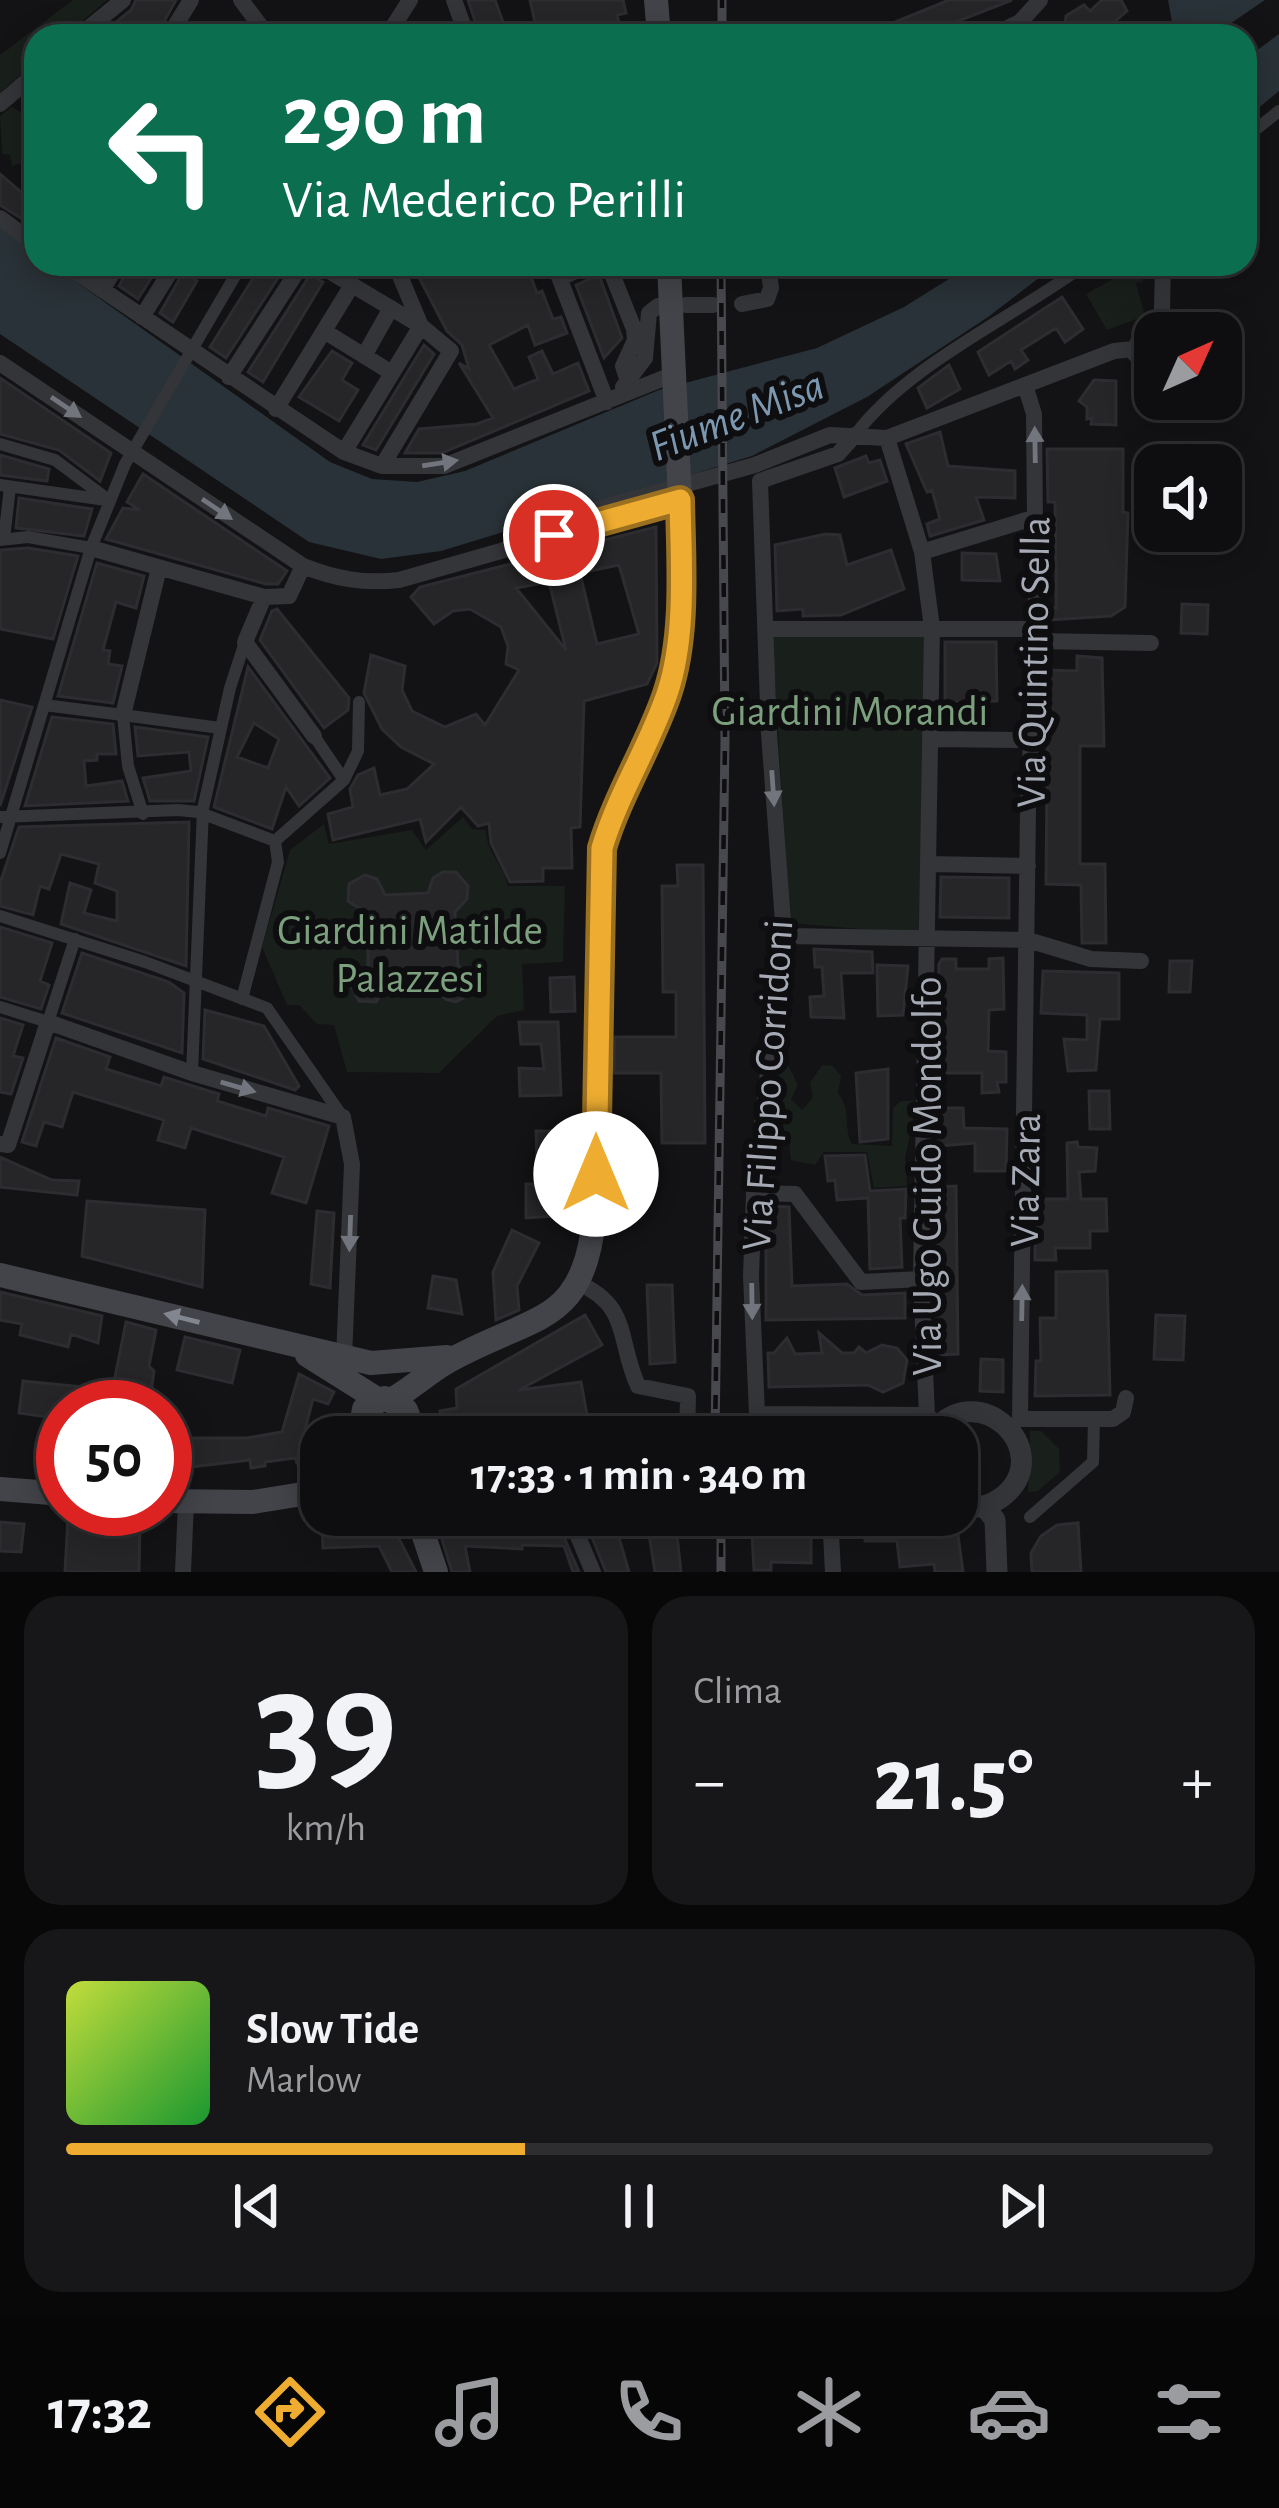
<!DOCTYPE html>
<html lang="it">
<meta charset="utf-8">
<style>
:root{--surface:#0e0e10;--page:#171719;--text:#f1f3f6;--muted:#9b9c9f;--line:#2e2e30;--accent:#eead31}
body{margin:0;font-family:"Alegreya Sans",sans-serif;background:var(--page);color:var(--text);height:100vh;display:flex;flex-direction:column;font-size:45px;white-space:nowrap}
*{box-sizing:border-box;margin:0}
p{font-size:39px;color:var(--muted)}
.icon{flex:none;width:66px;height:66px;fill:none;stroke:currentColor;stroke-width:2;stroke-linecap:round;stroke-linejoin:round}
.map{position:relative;height:1572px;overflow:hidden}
.side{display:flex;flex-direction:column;gap:24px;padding:24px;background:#080809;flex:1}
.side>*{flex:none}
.top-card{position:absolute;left:24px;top:24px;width:1233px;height:252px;border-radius:36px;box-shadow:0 6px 30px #0003,0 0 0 3px var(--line);background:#0b6e4f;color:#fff;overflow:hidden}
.needle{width:78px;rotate:45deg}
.controls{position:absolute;left:1134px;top:312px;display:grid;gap:24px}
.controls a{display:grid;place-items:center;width:108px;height:108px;border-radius:24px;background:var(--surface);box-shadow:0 6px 30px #0003,0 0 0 3px var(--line);font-size:60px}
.speed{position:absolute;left:36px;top:1380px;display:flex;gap:24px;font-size:60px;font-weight:700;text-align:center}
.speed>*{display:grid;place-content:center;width:156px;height:156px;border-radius:50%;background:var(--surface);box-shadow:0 6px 30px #0003,0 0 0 3px var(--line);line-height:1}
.speed .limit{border:18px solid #d22;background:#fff;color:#111}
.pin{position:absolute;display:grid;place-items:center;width:102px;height:102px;color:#fff;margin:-51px;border:6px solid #fff;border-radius:50%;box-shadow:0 3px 12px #0007}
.me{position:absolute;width:132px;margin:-66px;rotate:0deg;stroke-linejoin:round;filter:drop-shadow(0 0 9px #0008)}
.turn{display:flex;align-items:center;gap:42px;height:252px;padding:0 60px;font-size:54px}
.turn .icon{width:156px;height:156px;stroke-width:2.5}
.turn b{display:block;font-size:84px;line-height:102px}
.big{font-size:90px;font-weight:700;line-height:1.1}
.side .card{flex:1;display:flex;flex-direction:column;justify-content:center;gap:18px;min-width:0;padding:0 42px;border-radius:36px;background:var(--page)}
.side .dial{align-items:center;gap:0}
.dial b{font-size:156px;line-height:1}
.song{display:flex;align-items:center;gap:36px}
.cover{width:144px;height:144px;border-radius:18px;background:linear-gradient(135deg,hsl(70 70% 55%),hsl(130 70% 35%))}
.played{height:12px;border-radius:6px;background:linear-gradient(90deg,var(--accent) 40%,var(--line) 40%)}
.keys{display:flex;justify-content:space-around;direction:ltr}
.heat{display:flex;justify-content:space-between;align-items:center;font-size:66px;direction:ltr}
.side .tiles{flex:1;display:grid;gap:24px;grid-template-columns:1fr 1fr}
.card:last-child{grid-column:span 2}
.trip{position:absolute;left:300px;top:1416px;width:678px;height:120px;border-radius:36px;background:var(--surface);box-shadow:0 6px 30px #0003,0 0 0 3px var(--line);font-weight:700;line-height:120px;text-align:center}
.dock{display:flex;height:192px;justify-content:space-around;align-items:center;background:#060606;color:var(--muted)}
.dock .icon{width:84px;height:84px}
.dock .selected{color:var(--accent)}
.dock b{font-size:54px;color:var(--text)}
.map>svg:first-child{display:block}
</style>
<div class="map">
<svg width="1279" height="1572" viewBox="0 0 1279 1572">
<rect width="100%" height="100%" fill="#131315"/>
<path fill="#191f1a" d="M73,0H107L65,36H36V61L0,93V55Z
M36,99L32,160L12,166L10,155L2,154L0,116L12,107L22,113Z
M1127,264H1141L1143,282L1136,283L1145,316L1107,330L1086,294L1113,279L1112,273L1128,270Z
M927,634L919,934L790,923L772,635Z
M463,817L472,829L486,830C486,852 503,864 508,886H565L563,962L522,964L524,1010L497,1016L439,1073L347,1072L334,1025L317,1024L299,1005H287L262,947L290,850L324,824L329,844L412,830L426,850Z
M787,1063L798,1085L791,1099L802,1110L813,1098L810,1083L822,1065L833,1066L841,1076L838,1093C852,1111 843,1127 852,1144L892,1146L893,1108L901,1101H917L905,1158L907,1186L874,1188L867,1152H824L815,1165L791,1160L789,1142L767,1145L773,1078Z
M1030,1431H1041L1059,1449L1060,1472L1038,1491L1028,1492Z"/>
<path fill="#293238" d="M1168,0H1265L1212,36H1152L1172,22Z
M1279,34V91L1245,119V59Z
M0,227L36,253V264H51L330,462L372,479L417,482L465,471L659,390L817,348L904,307L973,264H1057L988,317L867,397L752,456L441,551L381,559L309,542L0,334Z"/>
<path fill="#262629" stroke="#2d2d31" stroke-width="3" fill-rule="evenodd" d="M136,0H176L156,36H99L131,10Z
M468,0H495L508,36H480Z
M530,0H623L626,13L617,15L623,36H538Z
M949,0H1012L920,36H861Z
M1102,0H1121L1127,11L1098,36H1064L1066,16L1084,5L1090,11Z
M36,168V214L30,224L0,205V174L22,193Z
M131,264H160L138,299L119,286Z
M188,264H191L185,273L197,281L173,322L160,313Z
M262,264H287L226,358L210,347Z
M412,264H526L537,293L542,291L553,319L561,317L567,333L535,345L528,325L489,345L514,389L538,379L529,357L542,351L553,374L578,363L589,391L442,453H405L419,429L477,424L493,418L459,363L469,369L462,345L447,331Z
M310,275L323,282L263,382L248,372Z
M599,275L622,338L604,358L576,285Z
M1062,297L1083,329L1065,342L1056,328L1021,350L1028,360L1015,369L1011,361L989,375L978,352Z
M424,345L434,354L376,450L363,445Z
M332,351L352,363L342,380L358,390L339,421L299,397Z
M949,365L960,389L927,408L918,388Z
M0,378L111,453L100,481L59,450L0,434Z
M1094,380L1116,381V425L1091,424L1092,418L1087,419V407L1079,401Z
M940,432L948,466L1015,471V498L976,497L984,520L930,536L927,524L940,519L932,490L927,492L906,444Z
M1047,449H1123V512L1128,513L1125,607L1111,616L1049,620V607L1056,608V569L1055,502H1048Z
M0,455L49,469L47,481L0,475Z
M866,456L869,463L880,460L887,481L844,497L835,468Z
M143,474L287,571L278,584H266L106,539L123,508L140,510L127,502Z
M19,498L92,509L84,536L16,528Z
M656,527L657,663L647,684L584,701L580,827L571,828L572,868H543V881L510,882L491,843L489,823L478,826L461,807L426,842L420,819L333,840L328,814L353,807L350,789L358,775L374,768L380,795L407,789L434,764L401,747L382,729L364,693L371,655L405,666L402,690L412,711L445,727L476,714L485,725L519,670L506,664L508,646L501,627L470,609L453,611L434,624L411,597L420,587ZM619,565L639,634L597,644L580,573ZM549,582L566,650L516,588Z
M826,534L840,535L847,565L891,550L904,589L841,615L803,616V609L777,611L775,545Z
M28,548L78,556L53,639L0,629V550Z
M962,553L996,554L1000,581L962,580Z
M97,563L144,576L136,608L116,602L103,650L110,651L108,664L122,666L113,703L58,696Z
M1182,604L1208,605L1207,634L1181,633Z
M277,609L349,698L348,710L324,728L260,640L272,611Z
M945,642H996L997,701L945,702Z
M1077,656L1102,658L1104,746H1080V864H1105L1106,943H1082L1081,885L1046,884L1048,670L1077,671Z
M248,667L330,778L299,806L286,787L272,829L214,807ZM254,723L279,739L268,768L237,757Z
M0,700L32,707L0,806Z
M52,717L113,724L116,754H97V760L84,761L86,786L122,781L128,801L25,806Z
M135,727L208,737L194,801H150L143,778L191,771L189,752L138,756Z
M189,822L186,966L61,924L70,883L91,890L84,913L117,921V891L95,883L99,864L61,854L49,889L40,886L33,915L0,906V883L19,827Z
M677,865H703L705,1143H662L661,1073H614L615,1037H676V992H663L662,886H678Z
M443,872H456L468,886L467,899L455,912L458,965L471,977L470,994L456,1002L445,999L435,983L388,985L376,1002L359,1001L352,987L355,977L368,968V914L348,901L349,884L365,875L377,879L385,895L428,893L433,878Z
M941,877L1009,878V918L940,917Z
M0,927L52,943L40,981L49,985L41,1009L0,997Z
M814,949L872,952L873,973H841L844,1018L811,1017L810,997L824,996L822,967H815Z
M82,953L169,982L184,993L182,1053L62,1013Z
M1003,958L1004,1009L989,1010L988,1051L1006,1052V1082H997L999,1092L982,1093V1073H938L939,964L942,959H956V969H989V959Z
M1170,961H1192L1190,992H1169Z
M877,965L908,966L903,1015L878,1016Z
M1043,971L1119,973V1019H1100L1096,1070L1068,1071L1064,1039L1087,1040V1015L1041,1013Z
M574,977L575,1011L551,1012L550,978Z
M205,1010L264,1026L299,1086L295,1090L203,1059Z
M0,1018L23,1025L13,1056L23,1058L11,1094L0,1092Z
M519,1022H558L561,1095L520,1096L519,1068L544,1069L541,1044H521Z
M56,1038L110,1057L106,1069L161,1086L164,1077L219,1094L217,1101L266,1116L268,1108L329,1126L306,1203L272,1193L284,1157L191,1128L185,1148L158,1140L164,1120L73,1092L62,1127L44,1122L36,1146L22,1142Z
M888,1069V1139L860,1142L856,1073Z
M1089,1091H1109L1110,1129H1090Z
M942,1108H963L964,1128L1007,1129L1006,1171H975V1143L938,1146V1115H942Z
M536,1131H564L565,1164H558L559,1212L555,1216L526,1218V1184H538Z
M1077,1142L1078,1147L1097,1148L1095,1171L1079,1172L1081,1199H1106L1107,1231H1090V1248H1055L1056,1260H1035L1036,1199H1068L1067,1143Z
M865,1155L870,1191L906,1189L905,1218H900L902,1267L870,1269L868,1198L837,1200L835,1180L828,1181L825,1156Z
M0,1157L52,1180L79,1181L77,1195L0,1187Z
M956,1186L958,1354L937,1355L935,1187Z
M87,1201L205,1210L202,1287L82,1256Z
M766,1206L789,1207L792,1286L847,1284L862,1295L905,1293V1318L766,1320Z
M317,1211L334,1213L330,1288L311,1284Z
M512,1230L539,1243L517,1286L519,1310L496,1320L493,1272Z
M1107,1271L1110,1395L1035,1396L1036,1361H1041L1040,1318H1056V1272Z
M433,1276L456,1280L462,1314L428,1308Z
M647,1285H672L675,1362L650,1364Z
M0,1292L102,1316L98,1343L71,1334L68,1347L20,1335L22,1324L0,1320Z
M585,1315L602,1345L519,1390L581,1382L588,1420L497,1437H446L440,1411L457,1408L456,1389Z
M1156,1315L1185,1316L1183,1360L1154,1359Z
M126,1322L156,1330L149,1366L154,1371L149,1407H109Z
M819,1333L842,1353H854L859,1347L866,1353L882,1345L897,1348L907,1360L903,1383L883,1392L868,1385L769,1387L768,1353H774L787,1338L795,1354L822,1353Z
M185,1337L240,1350L232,1383L177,1370Z
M981,1359L1003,1360V1392L980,1391Z
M299,1374L334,1392L328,1404L313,1399L304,1434L321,1428V1455L297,1463L295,1458L265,1462V1466L251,1468L250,1460L165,1470L169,1438H247L282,1432Z
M23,1381L84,1387L82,1407H63V1419L19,1413Z
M387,1515L416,1572H392L379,1546L323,1548L322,1527L366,1525L365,1521Z
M583,1515H607L611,1537L618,1534L629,1572H606Z
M751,1515H811V1563L771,1562V1570H754Z
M867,1515L956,1520L963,1572H935L934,1564L900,1567L897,1541H865Z
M68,1517L140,1523L139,1572H65Z
M675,1517L681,1572H655L647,1522Z
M0,1522L24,1524L21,1552L0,1551Z
M437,1523L541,1525L561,1530L579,1572H573L564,1546L522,1545V1549L465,1546L470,1572H452Z
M1078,1523L1081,1572H1032L1031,1553L1041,1536L1057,1525Z"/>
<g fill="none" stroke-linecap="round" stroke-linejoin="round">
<path stroke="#303135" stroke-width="21" stroke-dasharray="21 10" stroke-linecap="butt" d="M678,1430L734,1437"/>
<path stroke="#343539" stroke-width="12" d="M1245,138L1279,111
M855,435C909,363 1013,318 1086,264
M0,444L55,460L110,501
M0,485L106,500
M4,539L10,487
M0,540L28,537L91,548
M44,705L123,715L128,766L143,814
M123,715L220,728
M314,736L344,780
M0,817L178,810L198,812L275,841
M275,841L344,780L358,751L359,702
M0,853L91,548L125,464L242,264
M0,916L145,962L267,1008L342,1116
M242,999L278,862L275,841
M0,1007L48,1022L75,939
M192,1073L203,809L230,688L245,642
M1030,1517L1093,1462L1094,1419"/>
<path stroke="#343539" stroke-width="16" d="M241,0L268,36
M454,0L467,36
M79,36L123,0
M169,36L191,0
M387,36L410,0
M991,36L1020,22L1040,0
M0,104L36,73
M0,218L36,245
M64,264L344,452L382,466H444L674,374
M317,264L421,326L344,452
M554,264L607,402
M608,264L634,329L635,340L623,366L627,379
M560,278L592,264
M102,290L118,264
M742,304L767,299L771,288L768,264
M686,305H713
M142,317L175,264
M324,331L392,373
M1155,333L1162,310L1163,264
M1152,339L1140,338L1133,352L1142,361L1155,357
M364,356L391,308
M0,363L303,566C336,579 364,584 399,580L680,500
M229,377L302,264
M623,387L645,358L649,313L658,306
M276,409L352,285
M887,438L922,552L932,628L921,1279L927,1415
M382,466L451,351L421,326L395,264
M564,526L587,512L755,465L830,435L887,438L1114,351L1133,349
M91,548L264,597L289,596L303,566
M922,552L1036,517
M264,597L245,642L314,736
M766,629H1036
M1036,641L1151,643
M123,715L159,568
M933,739L1030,740
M930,864L1028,866
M784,936L1028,940L1091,959L1141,961
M0,1144L8,1145L48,1022L192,1073L343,1117L352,1164L344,1358
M754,1193L795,1194L861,1282L921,1279
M578,1283C631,1306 617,1340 638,1386L688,1396L687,1437
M757,1414L927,1415L933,1421
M1020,1419L1028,809L1036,629L1034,414L1025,385
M1020,1419H1113L1123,1412L1126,1398
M758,1437L751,1276L754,1193L784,936L769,733L760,481L838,454L855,435
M569,1515L593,1572
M830,1515L833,1572
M183,1572L186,1503"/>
<path stroke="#343539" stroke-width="21" d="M595,1437L678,1430
M930,1437C974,1370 1060,1452 1002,1497C987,1508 974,1509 957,1505
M985,1507L995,1520L997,1572"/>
<path stroke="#424449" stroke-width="24" d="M656,0L659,36
M669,264L674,374
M0,1275L371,1363L447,1357
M307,1355L377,1399
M393,1399C412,1388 428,1373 447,1362C540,1310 587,1329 596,1199L601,847C619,794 649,747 667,694C687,635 681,562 680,500
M364,1437L361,1425L364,1409L385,1398L406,1410L416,1437
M0,1489L63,1494
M165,1501L253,1502L321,1491
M417,1515L436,1572"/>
<g stroke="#47494e" stroke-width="9">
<path id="rail" d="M722,36V0
M715,1437L725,741L721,264
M721,1515V1572"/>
</g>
<use href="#rail" stroke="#0e0e10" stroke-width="4.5" stroke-dasharray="14" stroke-linecap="butt"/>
<path stroke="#424449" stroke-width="24" d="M674,374L680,500"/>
</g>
<defs><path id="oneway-solid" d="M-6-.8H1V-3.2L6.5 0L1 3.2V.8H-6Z" transform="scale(3)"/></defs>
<g fill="#72757d">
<use href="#oneway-solid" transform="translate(66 407) rotate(34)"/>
<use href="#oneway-solid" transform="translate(1035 445) rotate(-91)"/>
<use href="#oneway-solid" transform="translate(440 463) rotate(-9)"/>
<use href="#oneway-solid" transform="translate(217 509) rotate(34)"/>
<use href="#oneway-solid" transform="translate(773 788) rotate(86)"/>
<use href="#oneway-solid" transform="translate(238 1087) rotate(16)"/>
<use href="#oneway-solid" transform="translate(350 1233) rotate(92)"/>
<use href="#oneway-solid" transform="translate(752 1301) rotate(89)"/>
<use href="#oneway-solid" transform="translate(1022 1303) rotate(-89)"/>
</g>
<use fill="#82868f" href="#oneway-solid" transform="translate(182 1318) rotate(-166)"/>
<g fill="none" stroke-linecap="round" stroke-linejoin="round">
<g stroke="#9b7020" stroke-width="30">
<path id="route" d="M554,535L680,500C681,562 687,635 667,694C649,747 618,794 602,848L596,1174"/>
</g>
<use href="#route" stroke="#eead31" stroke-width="21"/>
</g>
<g text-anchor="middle" stroke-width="12" stroke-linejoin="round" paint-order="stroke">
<g font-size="42" fill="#a5aab5" stroke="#0e0e10">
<text transform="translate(1032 662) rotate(-89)" y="15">Via Quintino Sella</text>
<text transform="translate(766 1085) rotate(-86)" y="15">Via Filippo Corridoni</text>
<text transform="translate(926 1176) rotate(-90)" y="15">Via Ugo Guido Mondolfo</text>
<text transform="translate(1024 1180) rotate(-89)" y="15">Via Zara</text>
</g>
<g font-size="42" fill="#7ca07e" stroke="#0e0e10">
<text x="850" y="725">Giardini Morandi</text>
<text x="410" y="944">Giardini Matilde<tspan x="410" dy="48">Palazzesi</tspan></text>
</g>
<g font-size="45" font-style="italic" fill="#7c98b0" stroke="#0e0e10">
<text transform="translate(736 414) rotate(-21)" y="16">Fiume Misa</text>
</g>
</g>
</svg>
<div class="controls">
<a><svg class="needle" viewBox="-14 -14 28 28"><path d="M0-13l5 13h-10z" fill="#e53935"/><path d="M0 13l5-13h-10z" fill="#9b9c9f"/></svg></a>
<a><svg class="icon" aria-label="sound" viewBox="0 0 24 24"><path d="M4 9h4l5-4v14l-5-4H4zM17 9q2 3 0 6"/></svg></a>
</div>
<div class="speed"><div class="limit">50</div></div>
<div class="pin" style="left:554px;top:535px;background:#d93025"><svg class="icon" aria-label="arrive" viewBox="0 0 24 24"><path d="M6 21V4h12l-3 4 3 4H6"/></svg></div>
<svg class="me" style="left:596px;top:1174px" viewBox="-20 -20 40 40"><circle r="19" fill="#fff"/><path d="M0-13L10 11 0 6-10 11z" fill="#eead31"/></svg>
<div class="trip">17:33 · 1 min · 340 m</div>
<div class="top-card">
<div class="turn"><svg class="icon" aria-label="left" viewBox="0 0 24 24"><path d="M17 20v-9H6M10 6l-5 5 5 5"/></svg><div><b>290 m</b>Via Mederico Perilli</div></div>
</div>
</div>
<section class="side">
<div class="tiles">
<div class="card dial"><b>39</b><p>km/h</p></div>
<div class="card"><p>Clima</p>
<div class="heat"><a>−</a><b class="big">21.5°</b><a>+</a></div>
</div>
<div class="card">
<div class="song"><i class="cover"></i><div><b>Slow Tide</b><p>Marlow</p></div></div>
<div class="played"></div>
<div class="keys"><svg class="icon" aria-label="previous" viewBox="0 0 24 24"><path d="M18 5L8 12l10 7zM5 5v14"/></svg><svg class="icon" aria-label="pause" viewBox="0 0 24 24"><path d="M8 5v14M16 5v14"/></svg><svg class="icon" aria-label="next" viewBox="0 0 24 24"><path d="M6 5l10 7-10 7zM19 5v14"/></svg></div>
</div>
</div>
</section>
<nav class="dock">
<b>17:32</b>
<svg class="icon selected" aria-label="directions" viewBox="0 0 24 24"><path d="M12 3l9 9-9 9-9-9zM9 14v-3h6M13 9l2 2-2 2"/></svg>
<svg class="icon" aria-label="music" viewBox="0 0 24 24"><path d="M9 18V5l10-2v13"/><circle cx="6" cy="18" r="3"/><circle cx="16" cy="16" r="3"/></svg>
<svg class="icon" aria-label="phone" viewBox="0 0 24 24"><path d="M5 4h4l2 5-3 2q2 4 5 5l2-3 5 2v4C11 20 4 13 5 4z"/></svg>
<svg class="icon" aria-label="climate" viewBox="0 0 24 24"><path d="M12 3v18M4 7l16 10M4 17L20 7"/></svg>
<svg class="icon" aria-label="car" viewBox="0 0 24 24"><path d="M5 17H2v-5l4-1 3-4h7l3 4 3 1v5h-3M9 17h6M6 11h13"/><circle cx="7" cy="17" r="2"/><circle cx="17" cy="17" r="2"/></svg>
<svg class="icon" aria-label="filters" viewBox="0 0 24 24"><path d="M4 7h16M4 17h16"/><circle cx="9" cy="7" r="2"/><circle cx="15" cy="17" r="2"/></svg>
</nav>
